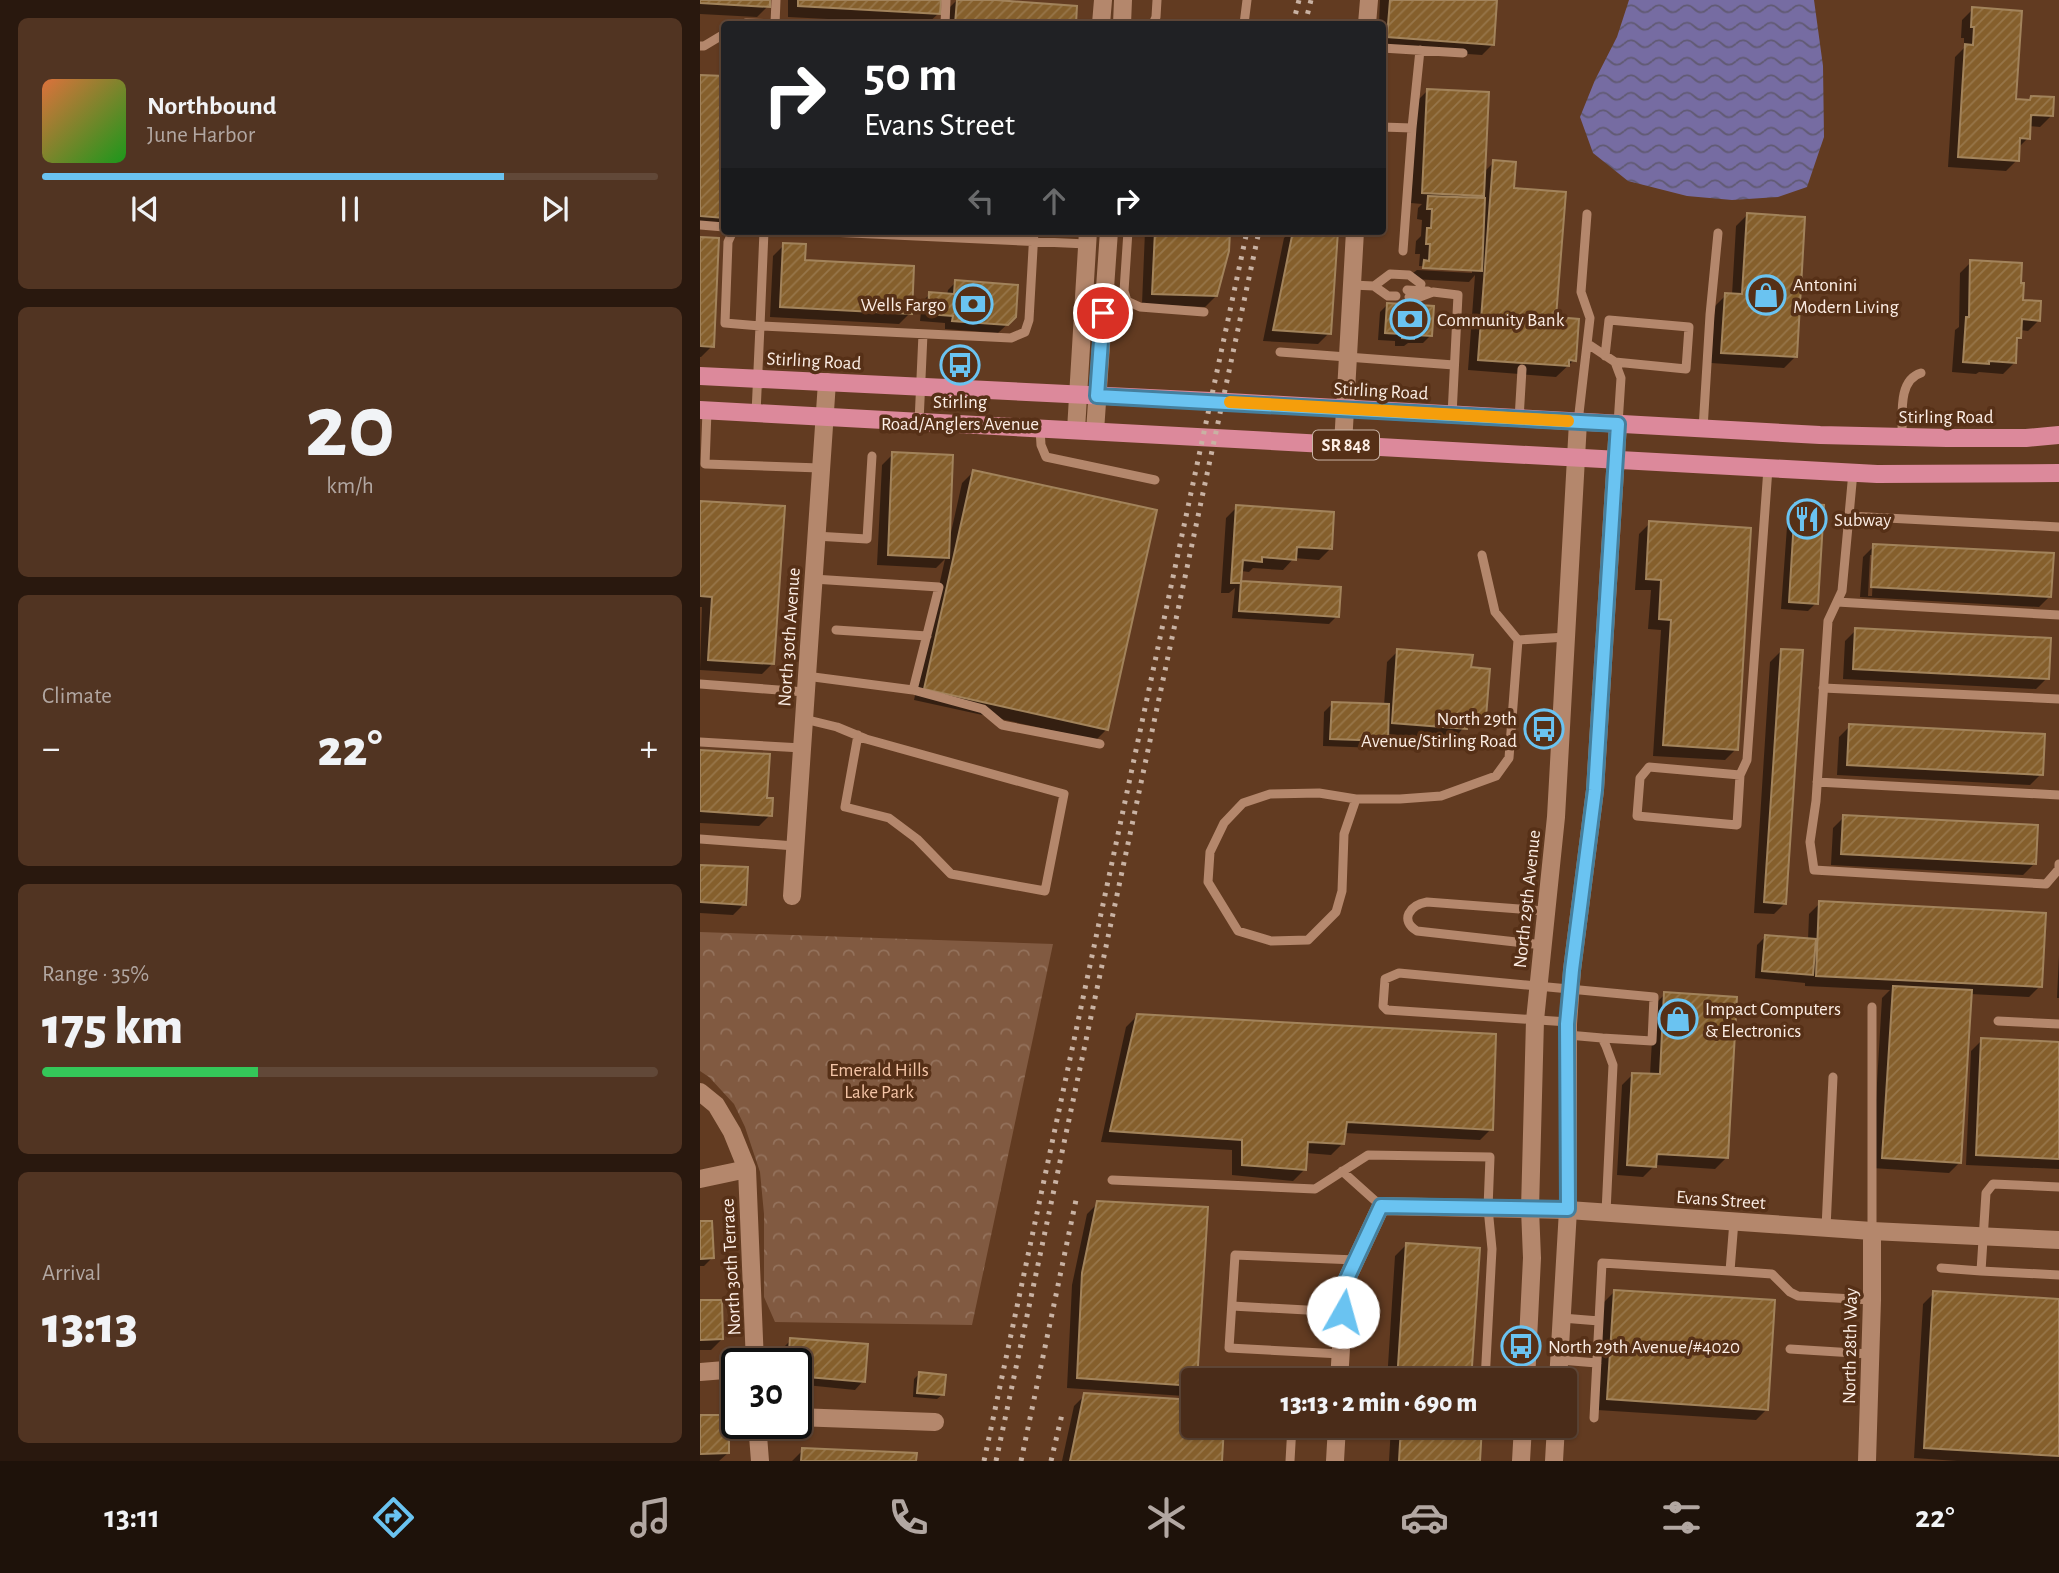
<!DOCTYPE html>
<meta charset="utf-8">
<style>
:root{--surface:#4a2c19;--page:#513422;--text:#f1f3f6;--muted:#b2a7a2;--line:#614838;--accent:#6ac3f1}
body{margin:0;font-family:"Alegreya Sans",sans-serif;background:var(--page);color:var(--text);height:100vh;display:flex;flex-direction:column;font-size:26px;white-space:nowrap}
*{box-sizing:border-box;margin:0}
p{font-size:23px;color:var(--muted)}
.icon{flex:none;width:38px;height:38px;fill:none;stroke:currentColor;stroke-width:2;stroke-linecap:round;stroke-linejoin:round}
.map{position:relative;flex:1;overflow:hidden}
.side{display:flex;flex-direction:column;gap:18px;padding:18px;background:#29180e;width:700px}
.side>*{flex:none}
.top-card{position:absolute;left:21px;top:21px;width:665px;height:214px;border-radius:7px;box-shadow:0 2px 5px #0004,0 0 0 2px var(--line);background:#202124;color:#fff;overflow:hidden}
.speed{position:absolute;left:21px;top:1348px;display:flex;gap:14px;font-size:35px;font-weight:700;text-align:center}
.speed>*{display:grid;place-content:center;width:91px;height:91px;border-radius:50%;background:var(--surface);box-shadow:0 2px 5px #0004,0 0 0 2px var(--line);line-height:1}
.speed .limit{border:4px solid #111;border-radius:10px;background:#fff;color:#111}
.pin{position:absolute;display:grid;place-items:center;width:60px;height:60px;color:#fff;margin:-30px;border:4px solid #fff;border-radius:50%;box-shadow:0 2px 7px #0007}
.me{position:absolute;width:77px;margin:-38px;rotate:7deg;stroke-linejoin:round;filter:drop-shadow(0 0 5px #0008)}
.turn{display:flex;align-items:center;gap:24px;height:147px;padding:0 28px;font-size:32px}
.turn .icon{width:91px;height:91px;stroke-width:2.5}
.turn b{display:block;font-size:49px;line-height:60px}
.lanes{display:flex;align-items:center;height:66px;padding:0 28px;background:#0003;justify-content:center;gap:35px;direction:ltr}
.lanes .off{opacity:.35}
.big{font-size:52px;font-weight:800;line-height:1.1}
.side .tile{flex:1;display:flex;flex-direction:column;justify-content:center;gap:10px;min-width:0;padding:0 24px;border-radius:10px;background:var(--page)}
.side .dial{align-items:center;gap:0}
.dial b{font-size:91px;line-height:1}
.song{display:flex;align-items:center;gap:21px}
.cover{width:84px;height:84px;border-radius:10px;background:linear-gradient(135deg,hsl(20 70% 55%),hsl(120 70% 35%))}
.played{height:7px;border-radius:4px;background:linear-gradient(90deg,var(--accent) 75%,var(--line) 75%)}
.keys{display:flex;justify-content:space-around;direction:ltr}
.heat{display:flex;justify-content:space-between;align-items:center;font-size:38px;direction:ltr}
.charge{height:10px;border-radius:5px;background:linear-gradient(90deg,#34c759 35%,var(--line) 0)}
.trip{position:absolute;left:481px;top:1368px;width:396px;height:70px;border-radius:7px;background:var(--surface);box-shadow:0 2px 5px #0004,0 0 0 2px var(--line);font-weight:800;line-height:70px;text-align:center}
.menu{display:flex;height:112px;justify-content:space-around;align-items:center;background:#1e120a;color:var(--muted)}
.menu .icon{width:49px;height:49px}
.menu .active{color:var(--accent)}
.menu b{font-size:32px;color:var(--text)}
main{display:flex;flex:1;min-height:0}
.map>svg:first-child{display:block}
</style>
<main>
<section class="side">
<div class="tile">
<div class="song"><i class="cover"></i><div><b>Northbound</b><p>June Harbor</p></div></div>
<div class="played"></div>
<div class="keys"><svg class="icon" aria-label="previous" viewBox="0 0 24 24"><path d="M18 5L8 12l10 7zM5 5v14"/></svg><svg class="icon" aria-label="pause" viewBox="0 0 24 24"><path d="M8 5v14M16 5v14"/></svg><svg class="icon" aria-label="next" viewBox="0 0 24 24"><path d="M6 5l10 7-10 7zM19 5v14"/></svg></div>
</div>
<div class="tile dial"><b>20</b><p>km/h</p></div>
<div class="tile"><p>Climate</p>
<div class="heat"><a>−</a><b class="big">22°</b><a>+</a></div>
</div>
<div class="tile"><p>Range · 35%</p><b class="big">175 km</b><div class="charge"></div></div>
<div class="tile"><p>Arrival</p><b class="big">13:13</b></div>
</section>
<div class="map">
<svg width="1359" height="1461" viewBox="0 0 1359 1461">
<defs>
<pattern id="park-crowns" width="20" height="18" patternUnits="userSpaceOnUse" patternTransform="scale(1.75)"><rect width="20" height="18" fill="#815a41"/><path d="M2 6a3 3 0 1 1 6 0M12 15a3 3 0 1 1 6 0" fill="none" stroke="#94725c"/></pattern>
<pattern id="water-waves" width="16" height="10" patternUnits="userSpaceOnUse" patternTransform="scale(1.75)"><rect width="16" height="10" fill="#766ca2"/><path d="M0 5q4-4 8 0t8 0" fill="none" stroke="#615a73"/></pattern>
<pattern id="building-hatch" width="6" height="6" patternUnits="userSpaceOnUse" patternTransform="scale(1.75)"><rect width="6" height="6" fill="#855f2c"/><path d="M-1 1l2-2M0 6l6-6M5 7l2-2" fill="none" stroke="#97764a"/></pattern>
</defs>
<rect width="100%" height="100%" fill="#623b21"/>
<path fill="url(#park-crowns)" d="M0,932L353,944L272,1325L75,1322L64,1297V1214L60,1172L45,1127L34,1104L9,1077L0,1071Z"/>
<path fill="url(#water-waves)" d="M929,0H1114L1123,66L1124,137L1107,187L1078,197L1032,200L987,196L928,181L893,153L880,117L895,80L917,37Z"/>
<path fill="#0007" fill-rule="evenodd" d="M0,0H69L68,6L57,17L0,14Z
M88,0H239L238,14L227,24L88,17Z
M257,0L375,7L374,24H246L247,10Z
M680,0H796L793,44L782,55L682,48V24H679Z
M1273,9L1314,101L1327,102L1331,97L1351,116L1340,127L1329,126L1328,138L1318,148L1317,160L1306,171L1248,167L1255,57L1264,48V38H1261L1262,20Z
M0,76L24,78V218L14,228L0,227Z
M728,90L783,173L794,162L812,190L854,318L874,360L856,377L768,370L775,275L769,282L713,279V273L717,270L772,273V269L719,266L720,254H715L716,241L721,236L722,220L717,219L718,208L722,204L711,203L717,101Z
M1047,215L1095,357L1084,368L1011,363L1015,306L1026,295H1032L1036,226Z
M93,231H177L170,238L93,233Z
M239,231H325L314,244L239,240Z
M445,231H529L516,296L505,307L442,304Z
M591,231H636L629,333L618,344L563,341L584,238Z
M0,239L12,346L1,357H0Z
M84,245L104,261L210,313L199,324L70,317L73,256Z
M1271,262L1321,302L1339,320L1328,331L1320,330V338L1315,342L1314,363L1303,374L1279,372L1276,374L1252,372L1255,330L1259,327L1260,273Z
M256,282L315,317L298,333L245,329V323L220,321L222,302L230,294L247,295L248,290Z
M688,304L731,335L723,343H708L704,346H695V341L678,340L680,312Z
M193,454L248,537H250L262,483L273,472L407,729L396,740L214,700L245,559L236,568L177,565L182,465Z
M0,502L73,663L62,674L0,670L2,607H0Z
M1096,505L1116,603L1108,611L1081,609L1088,513Z
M537,507L630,549L619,560L594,558L583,570L553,568L549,572L541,571L540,582L637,616L629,624L532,618L535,588L529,593H521L526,518Z
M950,523L1036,749L1025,760L953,756L961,630L948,629L951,590H935L939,534Z
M1174,546L1350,596L1339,607L1160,597L1163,557ZM1170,555H1174L1172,596H1168Z
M1156,630L1347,678L1336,689L1143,679L1145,641Z
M698,651L770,669L784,716L773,727L765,726L754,739L686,734V740L678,748L623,746L624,712L632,704L684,706L687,662Z
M1081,651L1085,903L1074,914L1054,913L1070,662Z
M1150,726L1341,774L1330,785L1137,775L1139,737Z
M0,751L65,799L70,815L59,826L0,823Z
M1144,817L1334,864L1323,875L1131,865L1133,828Z
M0,866L44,904L33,915L0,913Z
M1120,903L1340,986L1329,997L1270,994L1260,1162L1249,1173L1172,1168L1182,998L1190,990L1105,986V983L1055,978L1057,945L1065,937L1108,940L1109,914Z
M1359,955V998H1357Z
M965,994L1026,1158L1015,1169L955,1165L943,1177L917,1175L922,1085L933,1074L950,1075L954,1005Z
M437,1016L791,1129L780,1140L644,1133L642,1144L631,1155L606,1153L604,1170L593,1181L532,1175V1150L401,1142L426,1027Z
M1282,1040L1359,1043V1169L1266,1165L1271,1051Z
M398,1203L494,1381V1387L484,1396L367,1388L372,1285L387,1214Z
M0,1223L12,1258L4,1266H0Z
M706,1245L770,1381H687L695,1256Z
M914,1292L1067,1409L1056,1420L897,1410L903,1303Z
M1234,1293L1359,1301V1461H1257L1214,1458L1223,1304Z
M0,1302L22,1339L11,1350H0Z
M91,1340L163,1381L155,1390L96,1384V1363H81L83,1348Z
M219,1374L243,1394L237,1399L213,1397L214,1379Z
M385,1395L494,1426L521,1461H362L374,1406Z
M0,1417L28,1453L19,1461H0Z
M691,1426H781L779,1461H689Z
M103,1450L215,1461H92Z"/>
<path fill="url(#building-hatch)" stroke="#a2835b" stroke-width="2" d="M0,0H70V7L0,3Z
M98,0H241L240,14L98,6Z
M257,0H296L377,6L376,24H255Z
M690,0H797L794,45L687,37Z
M1272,7L1322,11L1316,99L1330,100L1331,96L1354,97L1353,116L1331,115L1330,139L1320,138L1319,161L1258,157L1265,44L1273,45L1274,27H1271Z
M0,75L24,76V218L0,216Z
M727,89L789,92L784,196L722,193Z
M793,160L816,162L814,188L866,192L856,317L879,319L876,361L869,360V366L778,360Z
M728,196L785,198L782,271L723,268L724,260L729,261L730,244H726L727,228H731L732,209H727Z
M1047,213L1105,217L1097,357L1021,353L1025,293L1042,294Z
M455,231H530L529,251L517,296L452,294Z
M593,231H638L631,334L573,330Z
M0,237L19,238L14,347L0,346Z
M83,243L106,244L105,260L214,266L212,314L80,307Z
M1270,260L1322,263L1321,283H1324L1323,300L1341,301L1340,321L1322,319L1321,338H1317L1316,363L1289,361V364L1263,362L1266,317H1269Z
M255,280L318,285L316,317L308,325L252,321L253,316L228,314L229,292L254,294Z
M687,303L734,306L732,336L714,335V339L702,338V334L685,333Z
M192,452L253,455L249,558L188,555Z
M273,470L457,510L408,730L224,689Z
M0,501L85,506L74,664L8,660L12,597L0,596Z
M1095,503L1124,505L1118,604L1089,602Z
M536,505L634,512L632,549L597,547L596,560L562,557V562L543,560L541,583H531Z
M949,521L1051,528L1038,750L963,745L971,620L959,619L961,580L946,579Z
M1173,544L1354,553L1351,597L1171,587Z
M541,581L641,587L639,617L539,611Z
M1155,628L1351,638L1349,679L1153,669Z
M697,649L773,655L771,667L790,669L786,717L768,715L767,729L692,723Z
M1081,649L1103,650L1086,904L1064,902Z
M632,702L689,704L688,741L630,739Z
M1149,724L1345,734L1343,775L1147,765Z
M0,750L70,754L67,798H73L72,816L0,811Z
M1143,815L1338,825L1336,864L1141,854Z
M0,865L48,867L46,905L0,902Z
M1119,901L1346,913L1342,987L1116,976Z
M1065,935L1116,939L1113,975L1062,971Z
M1193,986L1272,990L1261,1163L1182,1158Z
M964,992L1037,997L1028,1158L957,1154L956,1167L927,1165L932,1073L960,1074Z
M437,1014L796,1034L793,1130L647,1122L644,1144L608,1142L606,1170L542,1165V1140L410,1131Z
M1281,1038L1359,1042V1159L1276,1155Z
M397,1201L508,1207L497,1381H494V1386L377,1378L382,1273Z
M0,1221H12L14,1258L0,1259Z
M706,1243L780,1248L771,1381H697Z
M914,1290L1075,1300L1068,1410L907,1399Z
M1233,1291L1359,1299V1456L1224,1448Z
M0,1300H22L23,1339L0,1340Z
M90,1338L168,1344L165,1382L96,1376V1363H88Z
M219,1372L246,1375L244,1395L217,1393Z
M384,1393L494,1400V1426H524L522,1461H370Z
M0,1415H29V1453L0,1454Z
M701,1426H782L780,1461H699Z
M102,1448L217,1453L216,1461H101Z"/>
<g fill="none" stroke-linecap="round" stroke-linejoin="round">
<path stroke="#b4876c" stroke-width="9" d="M46,24V23L83,24
M75,24L76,0
M245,24L246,0
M453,24L456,17L457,0
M544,24L547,0
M0,46H4L24,34
M682,48L763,53
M682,127L712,128L720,50
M0,225L24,227
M33,231L28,242L25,323L60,326L56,413
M64,231L60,326L311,338L325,332L329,320L334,231
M108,231L387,244
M428,231L424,291L427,301L440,307L504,312
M703,251L712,128
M652,285L674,286L688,296H696
M674,286L690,274L709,275L721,284
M707,290L728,291
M709,297L717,298L733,292L758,295L752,415
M888,344L915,362L921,378L918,424
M580,352L754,365
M905,356L909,320L989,327L986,369L915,362
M7,411L5,464L120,468
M819,419L822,369
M219,422L223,334
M878,422L890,318L881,292L887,214
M340,429L341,445L346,457L455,480
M1003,429L1010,315L1018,233
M1202,437C1203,417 1197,380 1221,373
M1153,472L1142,591L1128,621L1116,801L1110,842L1114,870L1346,884L1359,869V864
M1149,516L1359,527
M115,536L167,539L172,456
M782,555L795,612L818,640
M1137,602L1359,615
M136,630L227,636
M106,676L213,690L239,587L113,579
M0,684L105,692
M1123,688L1359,699
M213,690L283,709L302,725L400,744
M104,719L137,727L166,739L364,794L345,891L251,874L217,839L189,818L145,807L158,735
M0,742L102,748
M1040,775L1037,825L937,816L940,778L949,767L1040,775L1047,760L1068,468
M1117,782L1359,795
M656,799L644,834L642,891L636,912L608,940L571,941L538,931L508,882L510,852L524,823L543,803L570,794L619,793L656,799H700L741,796L796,776L809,758L818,640L867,637
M0,839L95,846
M843,945L717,931C699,920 710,905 727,902L845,911
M1298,1021L1359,1024
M868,1022L687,1010L683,1006L685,979L699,973L954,997L952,1041L902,1038
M868,1035L902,1038L906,1046L913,1065L906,1212
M642,1171L681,1206
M412,1180L615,1189L668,1155L790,1157L788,1208L792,1249L785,1381
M1359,1187L1293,1184L1286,1193L1281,1271L1359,1275
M1126,1228L1133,1077
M1172,1231V1007
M1241,1268L1281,1271
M1030,1271L1072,1274L1090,1292L1098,1296L1172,1300
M532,1306L643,1312
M862,1318L899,1321
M1090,1349L1170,1354
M641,1354L529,1348L535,1255L656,1260
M860,1360L897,1363
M894,1418L902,1263L1030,1271L1034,1221
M618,1426L636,1427
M590,1461L592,1426"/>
<path stroke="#b4876c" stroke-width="18" d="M667,24L669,0
M643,445L655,231
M92,896L127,382
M0,1092L16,1105L32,1132L47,1169L55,1363
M0,1179L47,1169
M0,1372L37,1369
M639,1381L645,1283L681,1206L868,1210L1172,1231L1359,1240
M96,1417L235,1422
M57,1423L60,1461
M635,1461L637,1426
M1167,1461L1172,1300V1231"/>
<path stroke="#b4876c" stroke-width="18" d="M401,24L403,0
M422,24L423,0
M376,430L388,231
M395,431L409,231
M826,1381L832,1258L830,1209L835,1020L856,817L878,422
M858,1381L868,1210V1024L872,970L895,790L918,424
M821,1461L823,1426
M854,1461L856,1426"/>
<path stroke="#dc899b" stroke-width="18" d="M0,376L511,401L1120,435L1247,438H1326L1359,435
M0,410L1177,474L1359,473"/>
<path stroke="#c9b2a3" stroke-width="5" stroke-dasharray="3.5 7" stroke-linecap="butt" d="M593,24L599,0
M605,24L611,0
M284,1461L547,231
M296,1461L559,231
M321,1461L376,1200
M351,1461L363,1410"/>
</g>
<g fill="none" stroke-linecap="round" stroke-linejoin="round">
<g stroke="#457f9d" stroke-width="18">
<path id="route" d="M403,313L397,396L918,424L895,790L872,970L867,1024L868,1209L681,1206L645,1283L643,1312"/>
</g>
<use href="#route" stroke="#6ac3f1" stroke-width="12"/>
<path stroke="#f59e0b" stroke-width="12" d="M530,402L868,421"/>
</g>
<defs>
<g id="shop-ring" transform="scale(2.0125)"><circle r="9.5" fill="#563017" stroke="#6ac3f1" stroke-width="1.5"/><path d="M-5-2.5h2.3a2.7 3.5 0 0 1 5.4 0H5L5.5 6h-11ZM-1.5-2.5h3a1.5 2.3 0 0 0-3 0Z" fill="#6ac3f1"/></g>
<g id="bank-ring" transform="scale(2.0125)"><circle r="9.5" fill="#563017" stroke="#6ac3f1" stroke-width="1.5"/><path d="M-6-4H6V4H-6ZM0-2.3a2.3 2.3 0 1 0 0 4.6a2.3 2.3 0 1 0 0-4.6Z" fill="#6ac3f1"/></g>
<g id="bus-ring" transform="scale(2.0125)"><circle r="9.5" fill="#563017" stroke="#6ac3f1" stroke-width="1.5"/><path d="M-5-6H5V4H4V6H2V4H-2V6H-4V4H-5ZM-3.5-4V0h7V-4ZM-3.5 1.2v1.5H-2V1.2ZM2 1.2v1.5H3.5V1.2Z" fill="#6ac3f1"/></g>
<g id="restaurant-ring" transform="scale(2.0125)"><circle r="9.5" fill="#563017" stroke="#6ac3f1" stroke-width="1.5"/><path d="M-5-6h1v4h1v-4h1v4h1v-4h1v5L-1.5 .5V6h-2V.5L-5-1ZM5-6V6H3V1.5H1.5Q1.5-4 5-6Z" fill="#6ac3f1"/></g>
</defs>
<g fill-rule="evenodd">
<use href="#shop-ring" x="1066" y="295"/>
<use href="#bank-ring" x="273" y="304"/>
<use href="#bank-ring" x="710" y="319"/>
<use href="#bus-ring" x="260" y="365"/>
<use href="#restaurant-ring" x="1107" y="519"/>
<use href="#bus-ring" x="844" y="729"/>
<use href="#shop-ring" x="978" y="1019"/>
<use href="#bus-ring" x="821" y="1346"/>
</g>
<g text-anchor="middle" stroke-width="7" stroke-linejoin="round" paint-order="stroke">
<rect fill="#563017" stroke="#cab4a6" stroke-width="2" x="613" y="430.5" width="66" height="29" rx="5"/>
<g font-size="18" font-weight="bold" fill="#fcede4">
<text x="646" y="451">SR 848</text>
</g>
<g font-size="19" fill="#fcede4" stroke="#563017" text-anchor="start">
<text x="1093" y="291">Antonini<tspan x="1093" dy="22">Modern Living</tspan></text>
<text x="246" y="311" text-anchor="end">Wells Fargo</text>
<text x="737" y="326">Community Bank</text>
<text x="260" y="408" text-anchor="middle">Stirling<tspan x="260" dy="22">Road/Anglers Avenue</tspan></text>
<text x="1134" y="526">Subway</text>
<text x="817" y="725" text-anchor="end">North 29th<tspan x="817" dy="22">Avenue/Stirling Road</tspan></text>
<text x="1005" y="1015">Impact Computers<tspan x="1005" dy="22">&amp; Electronics</tspan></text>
<text x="848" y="1353">North 29th Avenue/#4020</text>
</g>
<g font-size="19" fill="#fcede4" stroke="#563017">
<text transform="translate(114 360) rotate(3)" y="7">Stirling Road</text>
<text transform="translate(681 390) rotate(3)" y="7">Stirling Road</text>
<text x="1246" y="423">Stirling Road</text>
<text transform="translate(88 637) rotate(-86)" y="7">North 30th Avenue</text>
<text transform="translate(826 899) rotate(-84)" y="7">North 29th Avenue</text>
<text transform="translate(1021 1199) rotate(4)" y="7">Evans Street</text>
<text transform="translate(30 1267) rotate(-93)" y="7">North 30th Terrace</text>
<text transform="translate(1149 1346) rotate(-89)" y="7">North 28th Way</text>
</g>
<g font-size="19" fill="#f5c5a7" stroke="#563017">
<text x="179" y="1076">Emerald Hills<tspan x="179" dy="22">Lake Park</tspan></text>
</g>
</g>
</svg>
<div class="speed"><div class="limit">30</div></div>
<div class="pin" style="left:403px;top:313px;background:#d93025"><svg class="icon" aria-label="arrive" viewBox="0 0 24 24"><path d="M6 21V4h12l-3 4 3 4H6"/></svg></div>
<svg class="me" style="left:643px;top:1312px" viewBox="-20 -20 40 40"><circle r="19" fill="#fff"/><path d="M0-13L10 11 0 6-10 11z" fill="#6ac3f1"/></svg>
<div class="trip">13:13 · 2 min · 690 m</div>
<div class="top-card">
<div class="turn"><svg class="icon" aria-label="right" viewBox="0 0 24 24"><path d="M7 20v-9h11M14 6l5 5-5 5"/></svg><div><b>50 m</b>Evans Street</div></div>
<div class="lanes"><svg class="icon off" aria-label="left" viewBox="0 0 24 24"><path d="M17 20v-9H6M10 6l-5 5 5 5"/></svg><svg class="icon off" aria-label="ahead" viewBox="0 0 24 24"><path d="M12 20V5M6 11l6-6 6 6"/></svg><svg class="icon" aria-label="right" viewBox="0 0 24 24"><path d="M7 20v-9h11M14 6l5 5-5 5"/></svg></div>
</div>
</div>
</main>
<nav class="menu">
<b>13:11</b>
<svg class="icon active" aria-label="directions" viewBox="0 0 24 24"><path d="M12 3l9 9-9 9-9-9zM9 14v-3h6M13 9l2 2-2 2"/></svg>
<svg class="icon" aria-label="music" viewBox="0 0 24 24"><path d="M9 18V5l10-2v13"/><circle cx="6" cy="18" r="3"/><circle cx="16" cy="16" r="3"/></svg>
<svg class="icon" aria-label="phone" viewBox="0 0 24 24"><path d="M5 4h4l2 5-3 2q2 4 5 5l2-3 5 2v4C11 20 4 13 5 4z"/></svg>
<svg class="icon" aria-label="climate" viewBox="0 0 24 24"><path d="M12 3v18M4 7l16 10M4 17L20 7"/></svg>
<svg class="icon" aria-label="car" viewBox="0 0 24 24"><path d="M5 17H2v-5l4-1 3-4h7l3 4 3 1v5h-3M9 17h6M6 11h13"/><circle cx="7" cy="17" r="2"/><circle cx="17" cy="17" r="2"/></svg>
<svg class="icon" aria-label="filters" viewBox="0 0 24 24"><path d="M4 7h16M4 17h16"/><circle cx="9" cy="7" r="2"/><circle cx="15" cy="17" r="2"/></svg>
<b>22°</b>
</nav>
